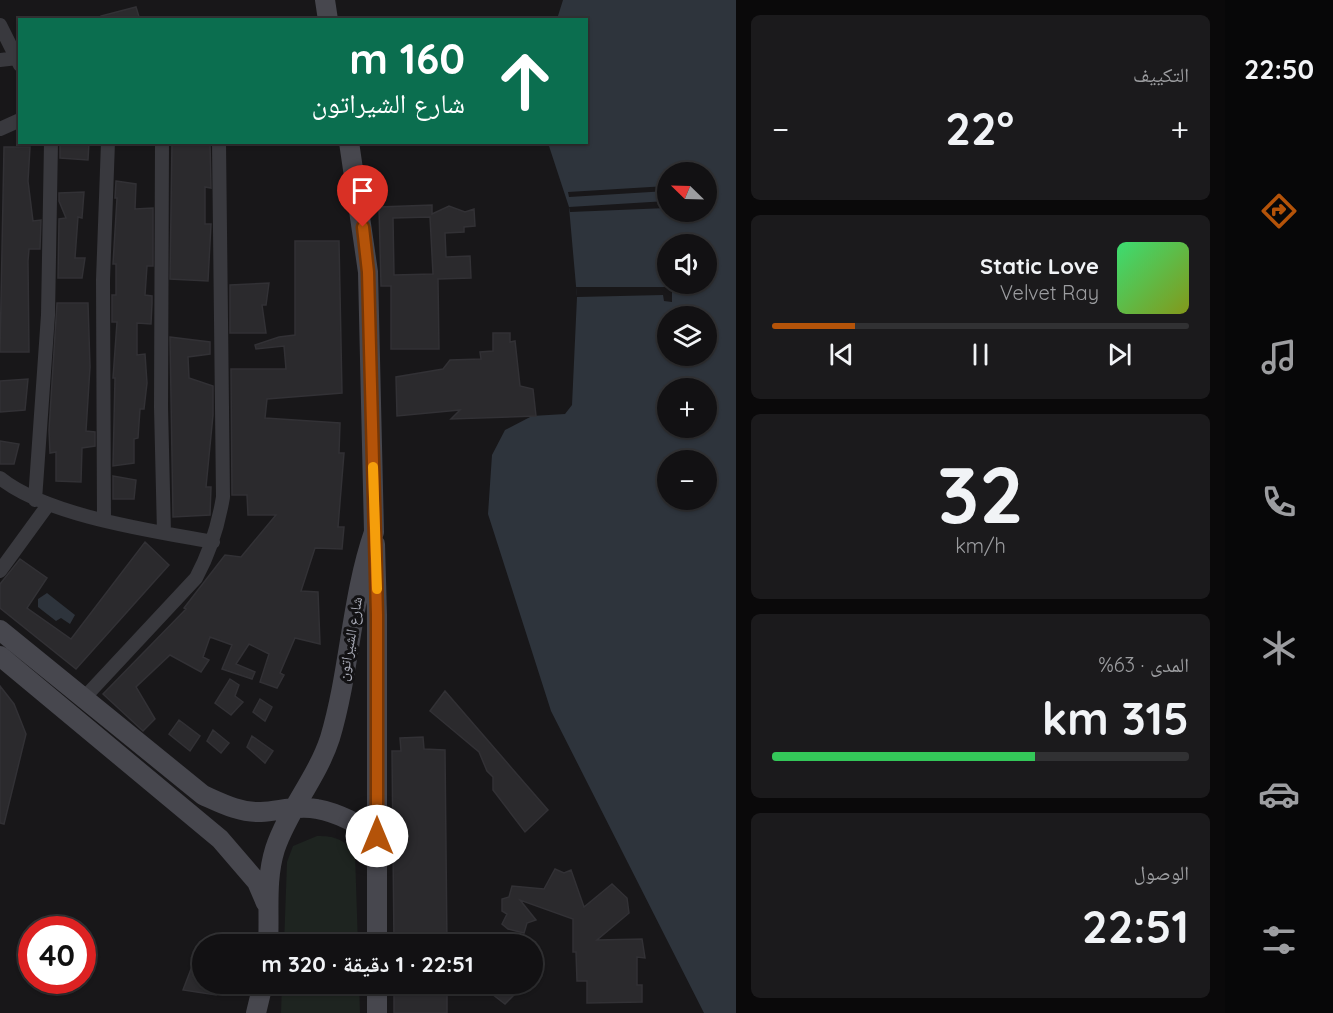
<!DOCTYPE html>
<html lang="ar">
<meta charset="utf-8">
<style>
:root{--surface:#121113;--page:#1b1a1c;--text:#f1f3f6;--muted:#9c9da0;--line:#313133;--accent:#b45309}
body{margin:0;font-family:Quicksand,"Noto Naskh Arabic",sans-serif;background:var(--page);color:var(--text);direction:rtl;height:100vh;display:flex;flex-direction:column;font-size:22px;white-space:nowrap}
*{box-sizing:border-box;margin:0}
p{font-size:20px;color:var(--muted)}
.icon{flex:none;width:33px;height:33px;fill:none;stroke:currentColor;stroke-width:2;stroke-linecap:round;stroke-linejoin:round}
.map{position:relative;flex:1;overflow:hidden;direction:ltr}
.drawer{display:flex;flex-direction:column;gap:15px;padding:15px;background:#0a090a;width:489px}
.drawer>*{flex:none}
.guide{position:absolute;left:18px;top:18px;width:570px;height:126px;border-radius:0px;box-shadow:0 2px 4px #0004,0 0 0 2px var(--line);direction:rtl;background:#0b6e4f;color:#fff;overflow:hidden}
.needle{width:39px;rotate:293deg}
.buttons{position:absolute;left:657px;top:162px;display:grid;gap:12px}
.buttons a{display:grid;place-items:center;width:60px;height:60px;border-radius:50%;background:var(--surface);box-shadow:0 2px 4px #0004,0 0 0 2px var(--line);font-size:30px}
.speed{position:absolute;left:18px;top:916px;display:flex;gap:12px;font-size:30px;font-weight:700;text-align:center}
.speed>*{display:grid;place-content:center;width:78px;height:78px;border-radius:50%;background:var(--surface);box-shadow:0 2px 4px #0004,0 0 0 2px var(--line);line-height:1}
.speed .limit{border:9px solid #d22;background:#fff;color:#111}
.pin{position:absolute;display:grid;place-items:center;width:51px;height:51px;color:#fff;margin:-62px -26px;border-radius:50% 50% 50% 0;rotate:-45deg;box-shadow:0 0 6px #0007}
.pin .icon{rotate:45deg}
.me{position:absolute;width:66px;margin:-33px;rotate:0deg;stroke-linejoin:round;filter:drop-shadow(0 0 4px #0008)}
.turn{display:flex;align-items:center;gap:21px;height:126px;padding:0 24px;font-size:27px}
.turn .icon{width:78px;height:78px;stroke-width:2.5}
.turn b{display:block;font-size:42px;line-height:51px}
.big{font-size:45px;font-weight:700;line-height:1.1}
.drawer .tile{flex:1;display:flex;flex-direction:column;justify-content:center;gap:9px;min-width:0;padding:0 21px;border-radius:9px;background:var(--page)}
.drawer .dial{align-items:center;gap:0}
.dial b{font-size:78px;line-height:1}
.song{display:flex;align-items:center;gap:18px}
.cover{width:72px;height:72px;border-radius:9px;background:linear-gradient(135deg,hsl(140 70% 55%),hsl(70 70% 35%))}
.played{height:6px;border-radius:3px;background:linear-gradient(90deg,var(--accent) 20%,var(--line) 20%)}
.keys{display:flex;justify-content:space-around;direction:ltr}
.heat{display:flex;justify-content:space-between;align-items:center;font-size:33px;direction:ltr}
.charge{height:9px;border-radius:4px;background:linear-gradient(90deg,#34c759 63%,var(--line) 0)}
.trip{position:absolute;left:192px;top:934px;width:351px;height:60px;border-radius:30px;background:var(--surface);box-shadow:0 2px 4px #0004,0 0 0 2px var(--line);font-weight:700;line-height:60px;text-align:center;direction:rtl}
main{display:flex;flex:1;min-height:0}
.dock{display:flex;flex-direction:column;width:108px;justify-content:space-around;align-items:center;background:#070708;color:var(--muted)}
.dock .icon{width:42px;height:42px}
.dock .on{color:var(--accent)}
.dock b{font-size:27px;color:var(--text)}
.map>svg:first-child{display:block}
</style>
<main>
<nav class="dock">
<b>22:50</b>
<svg class="icon on" aria-label="directions" viewBox="0 0 24 24"><path d="M12 3l9 9-9 9-9-9zM9 14v-3h6M13 9l2 2-2 2"/></svg>
<svg class="icon" aria-label="music" viewBox="0 0 24 24"><path d="M9 18V5l10-2v13"/><circle cx="6" cy="18" r="3"/><circle cx="16" cy="16" r="3"/></svg>
<svg class="icon" aria-label="phone" viewBox="0 0 24 24"><path d="M5 4h4l2 5-3 2q2 4 5 5l2-3 5 2v4C11 20 4 13 5 4z"/></svg>
<svg class="icon" aria-label="climate" viewBox="0 0 24 24"><path d="M12 3v18M4 7l16 10M4 17L20 7"/></svg>
<svg class="icon" aria-label="car" viewBox="0 0 24 24"><path d="M5 17H2v-5l4-1 3-4h7l3 4 3 1v5h-3M9 17h6M6 11h13"/><circle cx="7" cy="17" r="2"/><circle cx="17" cy="17" r="2"/></svg>
<svg class="icon" aria-label="filters" viewBox="0 0 24 24"><path d="M4 7h16M4 17h16"/><circle cx="9" cy="7" r="2"/><circle cx="15" cy="17" r="2"/></svg>
</nav>
<section class="drawer">
<div class="tile"><p>التكييف</p>
<div class="heat"><a>−</a><b class="big">22°</b><a>+</a></div>
</div>
<div class="tile">
<div class="song"><i class="cover"></i><div><b>Static Love</b><p>Velvet Ray</p></div></div>
<div class="played"></div>
<div class="keys"><svg class="icon" aria-label="previous" viewBox="0 0 24 24"><path d="M18 5L8 12l10 7zM5 5v14"/></svg><svg class="icon" aria-label="pause" viewBox="0 0 24 24"><path d="M8 5v14M16 5v14"/></svg><svg class="icon" aria-label="next" viewBox="0 0 24 24"><path d="M6 5l10 7-10 7zM19 5v14"/></svg></div>
</div>
<div class="tile dial"><b>32</b><p>km/h</p></div>
<div class="tile"><p>المدى · 63%</p><b class="big">315 km</b><div class="charge"></div></div>
<div class="tile"><p>الوصول</p><b class="big">22:51</b></div>
</section>
<div class="map">
<svg width="736" height="1013" viewBox="0 0 736 1013">
<rect width="100%" height="100%" fill="#181719"/>
<path fill="#1e2420" d="M317,836C335,836 343,839 355,853L358,945H284L287,862L293,846Z
M282,984H359L360,1013H281Z"/>
<path fill="#2e343c" fill-rule="evenodd" d="M563,0H736V1013H704L551,711L488,514L492,455L505,430L532,416L565,414L572,405L577,297L569,207L548,143L586,142V20L557,19ZM668,172H706V212H668ZM668,244H706V284H668ZM668,316H706V356H668ZM668,388H706V428H668ZM668,460H706V500H668Z
M47,593L75,615L70,624L61,618L56,621L38,607V599Z"/>
<path fill="#181719" d="M667,186V191L569,197L568,192Z
M667,201V208L570,212L569,207Z
M576,287H672V302L664,301L663,295L577,297Z"/>
<path fill="#2b2a2d" stroke="#323135" stroke-width="1.5" fill-rule="evenodd" d="M136,7L140,20H102L101,16Z
M60,142H89L88,160L60,158Z
M172,142H210L211,188L205,187V224H211L208,281L170,279Z
M4,147H30L28,181L33,221L41,220L40,249H29L28,261L29,352H0Z
M116,181L136,184L135,209L153,208V266H147L145,295L152,296V303L151,324L137,323V355L145,354L147,383L144,409H140L138,438L134,439V463L113,466L115,378H113L117,322H112V295H116V264H113L117,198H115Z
M84,192L82,218L78,217L75,258H85L82,278H58L59,219L66,218L59,201V193Z
M432,205V214L449,206L465,212L474,209L475,226L464,227V232L445,233L446,257L470,256L471,278L438,279L439,349H391V286H381L379,207ZM430,217L433,274L394,275L393,218Z
M295,241H339L342,393L267,399L265,418L340,423L339,453H344L338,527H344L342,549L315,548L301,591L318,592L320,644L295,638L280,673L284,675L277,688L260,682L269,654L249,644L236,664L255,672L252,679L222,669L232,645L210,637L203,657L209,660L201,672L170,655L136,687L155,719L143,731L103,694L186,609L184,608L225,555L241,557L276,515H248L247,495H232L231,369H286L284,346L256,349L255,345L279,337L295,335Z
M269,283L266,305H262L266,333H230V285Z
M57,303H88L90,367L86,431L95,432V446L82,448L81,482L56,481V452L50,453L49,430Z
M493,333H510V342L515,341L520,386L533,389L536,416L451,419L460,410L397,416L396,377L443,369L450,360L481,359L480,352L493,351Z
M170,337L210,342V354L188,357L189,378L213,386V415L206,487H211L210,515L173,517Z
M28,379L25,410L0,412V381Z
M0,441L19,444L14,464H0Z
M113,476L136,480L134,499H113Z
M145,542L169,565L76,669L0,608V584L20,559L47,578L27,608L71,639Z
M230,679L239,685L235,696L243,702L231,715L215,703Z
M0,686L14,704L26,734L4,824L0,823Z
M445,691L548,810L525,832L493,790V777L487,771L479,752L430,711Z
M260,699L272,707L265,721L253,712Z
M179,720L200,736L190,751L169,734Z
M213,730L229,743L221,753L207,741Z
M252,736L273,751L265,763L247,747Z
M423,737L424,749L445,750L447,945H394L392,751H401L400,738Z
M555,869L564,873L571,870L584,907L612,884L627,898L629,913L597,940L642,939L645,958L637,957V985H642V1002L587,1003V981H577L576,952H573V919L520,900L536,920L527,923L524,933L508,929L502,924L507,914L502,911V899L509,897L512,886L544,889Z
M191,969L202,971V984H217L216,995L183,990Z
M394,984H447V1013H394Z
M479,984H525L505,1004Z"/>
<g fill="none" stroke-linecap="round" stroke-linejoin="round">
<path stroke="#39393e" stroke-width="14" d="M0,25L20,65
M0,60L17,58
M0,129L20,120
M162,142L161,407L164,533
M0,478C47,516 153,531 213,542
M35,500L48,315L51,142
M104,519L103,280L108,142
M0,571L48,505
M84,698L196,578C210,552 218,527 223,497L219,142"/>
<path stroke="#47474e" stroke-width="20" d="M325,0L328,20
M375,544L377,615V945
M0,630L203,795C221,803 240,813 261,812C280,811 298,805 317,809C339,813 358,824 377,836
M0,656L220,839L257,882L266,903
M268,945C270,913 265,881 275,849C288,810 317,778 330,738C350,671 351,599 374,532L368,272L349,142
M377,984V1013
M256,1013L263,984"/>
</g>
<g fill="none" stroke-linecap="round" stroke-linejoin="round">
<g stroke="#753606" stroke-width="15">
<path id="route" d="M363,227L368,272L377,615V836"/>
</g>
<use href="#route" stroke="#b45309" stroke-width="10"/>
<path stroke="#f59e0b" stroke-width="10" d="M373,467L377,589"/>
</g>
<g text-anchor="middle" stroke-width="6" stroke-linejoin="round" paint-order="stroke">
<g font-size="15" fill="#aaacb8" stroke="#131214">
<text transform="translate(350 639) rotate(-80)" y="5">شارع الشيراتون</text>
</g>
</g>
</svg>
<div class="buttons">
<a><svg class="needle" viewBox="-14 -14 28 28"><path d="M0-13l5 13h-10z" fill="#e53935"/><path d="M0 13l5-13h-10z" fill="#9c9da0"/></svg></a>
<a><svg class="icon" aria-label="sound" viewBox="0 0 24 24"><path d="M4 9h4l5-4v14l-5-4H4zM17 9q2 3 0 6"/></svg></a>
<a><svg class="icon" aria-label="layers" viewBox="0 0 24 24"><path d="M12 4l9 5-9 5-9-5zM3 14l9 5 9-5"/></svg></a>
<a>+</a>
<a>−</a>
</div>
<div class="speed"><div class="limit">40</div></div>
<div class="pin" style="left:363px;top:227px;background:#d93025"><svg class="icon" aria-label="arrive" viewBox="0 0 24 24"><path d="M6 21V4h12l-3 4 3 4H6"/></svg></div>
<svg class="me" style="left:377px;top:836px" viewBox="-20 -20 40 40"><circle r="19" fill="#fff"/><path d="M0-13L10 11 0 6-10 11z" fill="#b45309"/></svg>
<div class="trip">22:51 · 1 دقيقة · 320 m</div>
<div class="guide">
<div class="turn"><svg class="icon" aria-label="ahead" viewBox="0 0 24 24"><path d="M12 20V5M6 11l6-6 6 6"/></svg><div><b>160 m</b>شارع الشيراتون</div></div>
</div>
</div>
</main>
